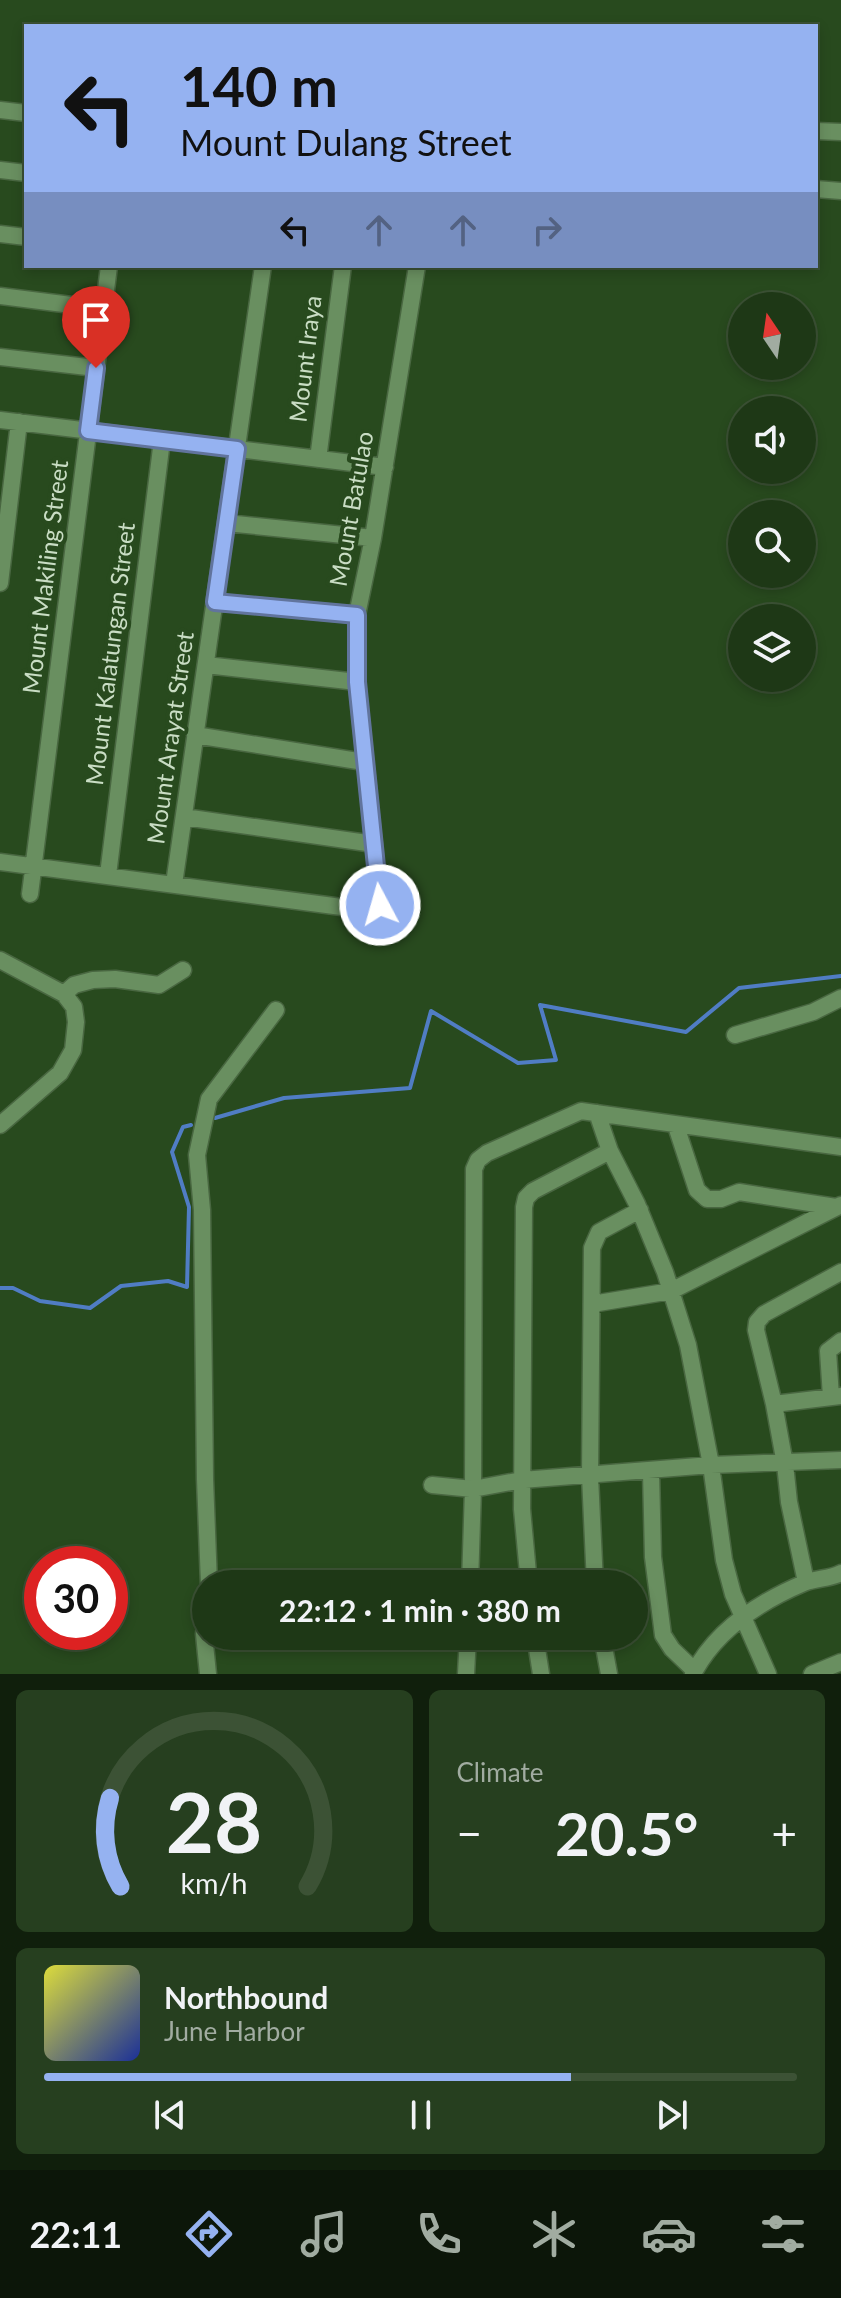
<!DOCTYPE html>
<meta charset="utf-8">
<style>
:root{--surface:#1e3816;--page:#263f1f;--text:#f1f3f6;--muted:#a1aca1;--line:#3c5235;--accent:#95b2f1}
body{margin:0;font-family:Lato,sans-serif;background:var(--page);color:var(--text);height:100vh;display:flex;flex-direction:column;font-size:30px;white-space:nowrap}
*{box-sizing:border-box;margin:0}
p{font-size:26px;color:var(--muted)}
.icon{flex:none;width:44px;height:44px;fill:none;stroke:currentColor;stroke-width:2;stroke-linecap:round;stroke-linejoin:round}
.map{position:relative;height:1674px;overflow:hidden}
.details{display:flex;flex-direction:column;gap:16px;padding:16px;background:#101f0c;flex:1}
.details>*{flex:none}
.hud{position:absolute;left:24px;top:24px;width:794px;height:244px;border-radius:0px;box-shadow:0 4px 12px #0003,0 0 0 2px var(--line);background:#95b2f1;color:#111;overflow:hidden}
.needle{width:52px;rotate:347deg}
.controls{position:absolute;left:728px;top:292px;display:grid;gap:16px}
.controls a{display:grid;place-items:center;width:88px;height:88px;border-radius:50%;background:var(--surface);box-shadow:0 4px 12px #0003,0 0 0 2px var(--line);font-size:40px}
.speed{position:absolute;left:24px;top:1546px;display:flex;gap:16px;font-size:40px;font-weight:700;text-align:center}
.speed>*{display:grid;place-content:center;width:104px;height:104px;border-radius:50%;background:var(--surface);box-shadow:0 4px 12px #0003,0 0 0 2px var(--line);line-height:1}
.speed .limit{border:12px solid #d22;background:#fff;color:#111}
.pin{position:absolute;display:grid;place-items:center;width:68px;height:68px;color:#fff;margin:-82px -34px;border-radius:50% 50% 50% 0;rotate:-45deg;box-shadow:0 0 8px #0007}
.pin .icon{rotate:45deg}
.me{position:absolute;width:88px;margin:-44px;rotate:354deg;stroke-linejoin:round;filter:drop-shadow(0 0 6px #0008)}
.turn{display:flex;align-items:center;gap:28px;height:168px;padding:0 24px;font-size:36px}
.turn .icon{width:104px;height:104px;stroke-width:2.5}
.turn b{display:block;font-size:56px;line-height:68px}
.lanes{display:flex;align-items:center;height:76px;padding:0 24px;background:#0003;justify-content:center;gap:40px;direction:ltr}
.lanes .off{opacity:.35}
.big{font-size:60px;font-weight:700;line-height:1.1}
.details .tile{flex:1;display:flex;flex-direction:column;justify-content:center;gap:12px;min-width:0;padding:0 28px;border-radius:12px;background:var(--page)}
.details .dial{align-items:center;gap:0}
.dial svg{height:208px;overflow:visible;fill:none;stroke:var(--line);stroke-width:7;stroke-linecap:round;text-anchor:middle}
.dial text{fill:var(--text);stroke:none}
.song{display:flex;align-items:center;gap:24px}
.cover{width:96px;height:96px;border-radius:12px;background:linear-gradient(135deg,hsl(60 70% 55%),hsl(230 70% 35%))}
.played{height:8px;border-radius:4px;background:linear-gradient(90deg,var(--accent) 70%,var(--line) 70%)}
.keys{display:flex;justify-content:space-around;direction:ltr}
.heat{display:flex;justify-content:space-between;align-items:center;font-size:44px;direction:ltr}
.details .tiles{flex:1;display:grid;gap:16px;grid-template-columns:1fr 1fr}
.tile:last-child{grid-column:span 2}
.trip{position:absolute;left:192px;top:1570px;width:456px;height:80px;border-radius:40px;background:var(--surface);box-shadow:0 4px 12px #0003,0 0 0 2px var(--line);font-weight:700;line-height:80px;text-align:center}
.tab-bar{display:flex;height:128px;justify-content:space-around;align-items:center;background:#0c1609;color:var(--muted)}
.tab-bar .icon{width:56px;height:56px}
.tab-bar .selected{color:var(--accent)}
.tab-bar b{font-size:36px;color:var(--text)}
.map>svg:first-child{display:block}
</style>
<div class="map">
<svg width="841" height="1674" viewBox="0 0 841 1674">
<rect width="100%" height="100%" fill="#284a1e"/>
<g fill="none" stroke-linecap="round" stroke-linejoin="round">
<path stroke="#507dc4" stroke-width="4" d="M215,1118L284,1098L410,1088L431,1011L518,1063L556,1060L540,1005L686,1032L739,988L841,976
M0,1288H13L40,1301L90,1308L121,1286L168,1281L187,1287L189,1207L172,1152L183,1127L191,1125"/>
<g stroke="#496741" stroke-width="19">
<path id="street" d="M0,110L26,113
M816,131L841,132
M0,170L26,173
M816,189L841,191
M0,234L26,237
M0,296L103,309
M0,357L96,368
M0,420L385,467
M318,459L343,266
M226,523L373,538
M0,583L19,422
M215,602L357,615
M206,665L357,682
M195,735L364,762
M184,817L374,844
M0,862L372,911L380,905L357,682V615L373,538L417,266
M108,875L162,440
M174,884L263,266
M30,894L109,266
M0,960L64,994L74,1007L76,1022L73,1050L60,1073L0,1125
M64,994L74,985L93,980L115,979L159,985L183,970
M735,1035L813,1012L841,998
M597,1113L610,1151L637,1204L665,1272L688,1345L711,1465L724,1560L733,1594L768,1674
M676,1126L697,1190L707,1199H721L739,1192L836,1207
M592,1304L671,1291L841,1205
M831,1397L828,1351L841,1341
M774,1404L841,1396
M651,1472L653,1557L663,1635L672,1649L694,1670
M432,1485L473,1489L522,1480L711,1465L841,1460
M806,1582L789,1502L785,1464L774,1404L756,1330L757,1322L764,1314L841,1272
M209,1584L205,1479L202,1210L197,1155L209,1099L276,1010
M470,1584L473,1489L474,1169L478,1160L487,1153L581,1111L841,1147
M529,1584L522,1509L524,1207L526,1198L533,1191L610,1151
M595,1584L590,1476L592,1248L599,1232L640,1210
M206,1616L204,1634L208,1674
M535,1636L541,1674
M602,1636L609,1674
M466,1674L468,1636
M693,1674C716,1630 759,1602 804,1583C816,1578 830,1579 841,1573
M812,1674L841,1662"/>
</g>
<use href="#street" stroke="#698f60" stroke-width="16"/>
</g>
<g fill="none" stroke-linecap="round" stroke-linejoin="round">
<g stroke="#61749d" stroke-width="20">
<path id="route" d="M96,368L88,431L237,449L215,602L357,615V682L380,905"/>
</g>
<use href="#route" stroke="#95b2f1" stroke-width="14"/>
</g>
<g text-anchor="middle" stroke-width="8" stroke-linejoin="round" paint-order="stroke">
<g font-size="24" fill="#c9ddc4" stroke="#284a1e">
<text transform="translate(306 359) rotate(-83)" y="8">Mount Iraya</text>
<text transform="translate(352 509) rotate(-80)" y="8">Mount Batulao</text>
<text transform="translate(46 577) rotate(-83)" y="8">Mount Makiling Street</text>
<text transform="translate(111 654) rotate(-83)" y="8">Mount Kalatungan Street</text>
<text transform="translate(171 738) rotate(-82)" y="8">Mount Arayat Street</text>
</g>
</g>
</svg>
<div class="controls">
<a><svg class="needle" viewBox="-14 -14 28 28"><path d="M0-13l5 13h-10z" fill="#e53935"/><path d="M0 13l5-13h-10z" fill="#a1aca1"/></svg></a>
<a><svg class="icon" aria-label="sound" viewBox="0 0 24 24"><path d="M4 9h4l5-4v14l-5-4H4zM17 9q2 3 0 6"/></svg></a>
<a><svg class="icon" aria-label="search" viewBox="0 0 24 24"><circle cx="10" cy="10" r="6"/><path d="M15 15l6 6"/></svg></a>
<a><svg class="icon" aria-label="layers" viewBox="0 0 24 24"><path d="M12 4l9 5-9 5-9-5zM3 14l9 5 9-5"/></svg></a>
</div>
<div class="speed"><div class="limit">30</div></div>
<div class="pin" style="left:96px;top:368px;background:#d93025"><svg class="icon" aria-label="arrive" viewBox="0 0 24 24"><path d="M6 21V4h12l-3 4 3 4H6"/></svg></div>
<svg class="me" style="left:380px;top:905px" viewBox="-20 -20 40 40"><circle r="17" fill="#95b2f1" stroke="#fff" stroke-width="3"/><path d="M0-11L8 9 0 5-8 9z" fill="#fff"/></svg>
<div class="trip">22:12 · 1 min · 380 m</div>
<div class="hud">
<div class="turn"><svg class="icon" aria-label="left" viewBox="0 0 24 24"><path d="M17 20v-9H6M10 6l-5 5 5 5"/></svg><div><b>140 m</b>Mount Dulang Street</div></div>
<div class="lanes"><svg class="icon" aria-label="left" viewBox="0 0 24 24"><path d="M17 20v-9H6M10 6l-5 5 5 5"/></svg><svg class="icon off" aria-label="ahead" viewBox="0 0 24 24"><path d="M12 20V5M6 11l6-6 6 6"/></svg><svg class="icon off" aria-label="ahead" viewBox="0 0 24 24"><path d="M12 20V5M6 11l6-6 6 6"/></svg><svg class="icon off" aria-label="right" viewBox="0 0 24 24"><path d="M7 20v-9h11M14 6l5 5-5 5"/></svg></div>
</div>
</div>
<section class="details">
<div class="tiles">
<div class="tile dial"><svg viewBox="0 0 100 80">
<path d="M14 69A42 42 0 1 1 86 69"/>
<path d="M14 69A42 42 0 0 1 10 35" stroke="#95b2f1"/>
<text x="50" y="56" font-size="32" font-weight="700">28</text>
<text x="50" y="72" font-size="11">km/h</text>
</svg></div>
<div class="tile"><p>Climate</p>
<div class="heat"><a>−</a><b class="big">20.5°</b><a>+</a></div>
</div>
<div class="tile">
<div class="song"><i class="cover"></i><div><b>Northbound</b><p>June Harbor</p></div></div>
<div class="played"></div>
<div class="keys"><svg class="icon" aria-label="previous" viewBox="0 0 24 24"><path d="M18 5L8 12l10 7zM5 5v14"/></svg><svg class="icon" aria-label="pause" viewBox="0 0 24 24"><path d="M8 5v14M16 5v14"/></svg><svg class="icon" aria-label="next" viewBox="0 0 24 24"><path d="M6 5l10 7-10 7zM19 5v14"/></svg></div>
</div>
</div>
</section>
<nav class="tab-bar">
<b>22:11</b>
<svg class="icon selected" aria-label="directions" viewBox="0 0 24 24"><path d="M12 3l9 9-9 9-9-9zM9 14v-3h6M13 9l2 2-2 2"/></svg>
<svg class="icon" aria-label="music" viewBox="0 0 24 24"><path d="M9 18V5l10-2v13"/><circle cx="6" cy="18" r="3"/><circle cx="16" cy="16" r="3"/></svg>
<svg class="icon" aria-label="phone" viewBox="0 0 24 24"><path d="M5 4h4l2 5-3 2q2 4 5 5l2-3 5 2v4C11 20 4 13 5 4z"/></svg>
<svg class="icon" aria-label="climate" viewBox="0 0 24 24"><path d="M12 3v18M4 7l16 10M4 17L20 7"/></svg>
<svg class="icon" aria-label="car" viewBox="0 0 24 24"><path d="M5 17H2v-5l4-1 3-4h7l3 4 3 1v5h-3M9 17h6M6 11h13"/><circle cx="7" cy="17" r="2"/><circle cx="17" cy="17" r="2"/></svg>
<svg class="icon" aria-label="filters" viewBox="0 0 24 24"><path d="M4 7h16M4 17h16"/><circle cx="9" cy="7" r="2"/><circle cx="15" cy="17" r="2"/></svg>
</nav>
